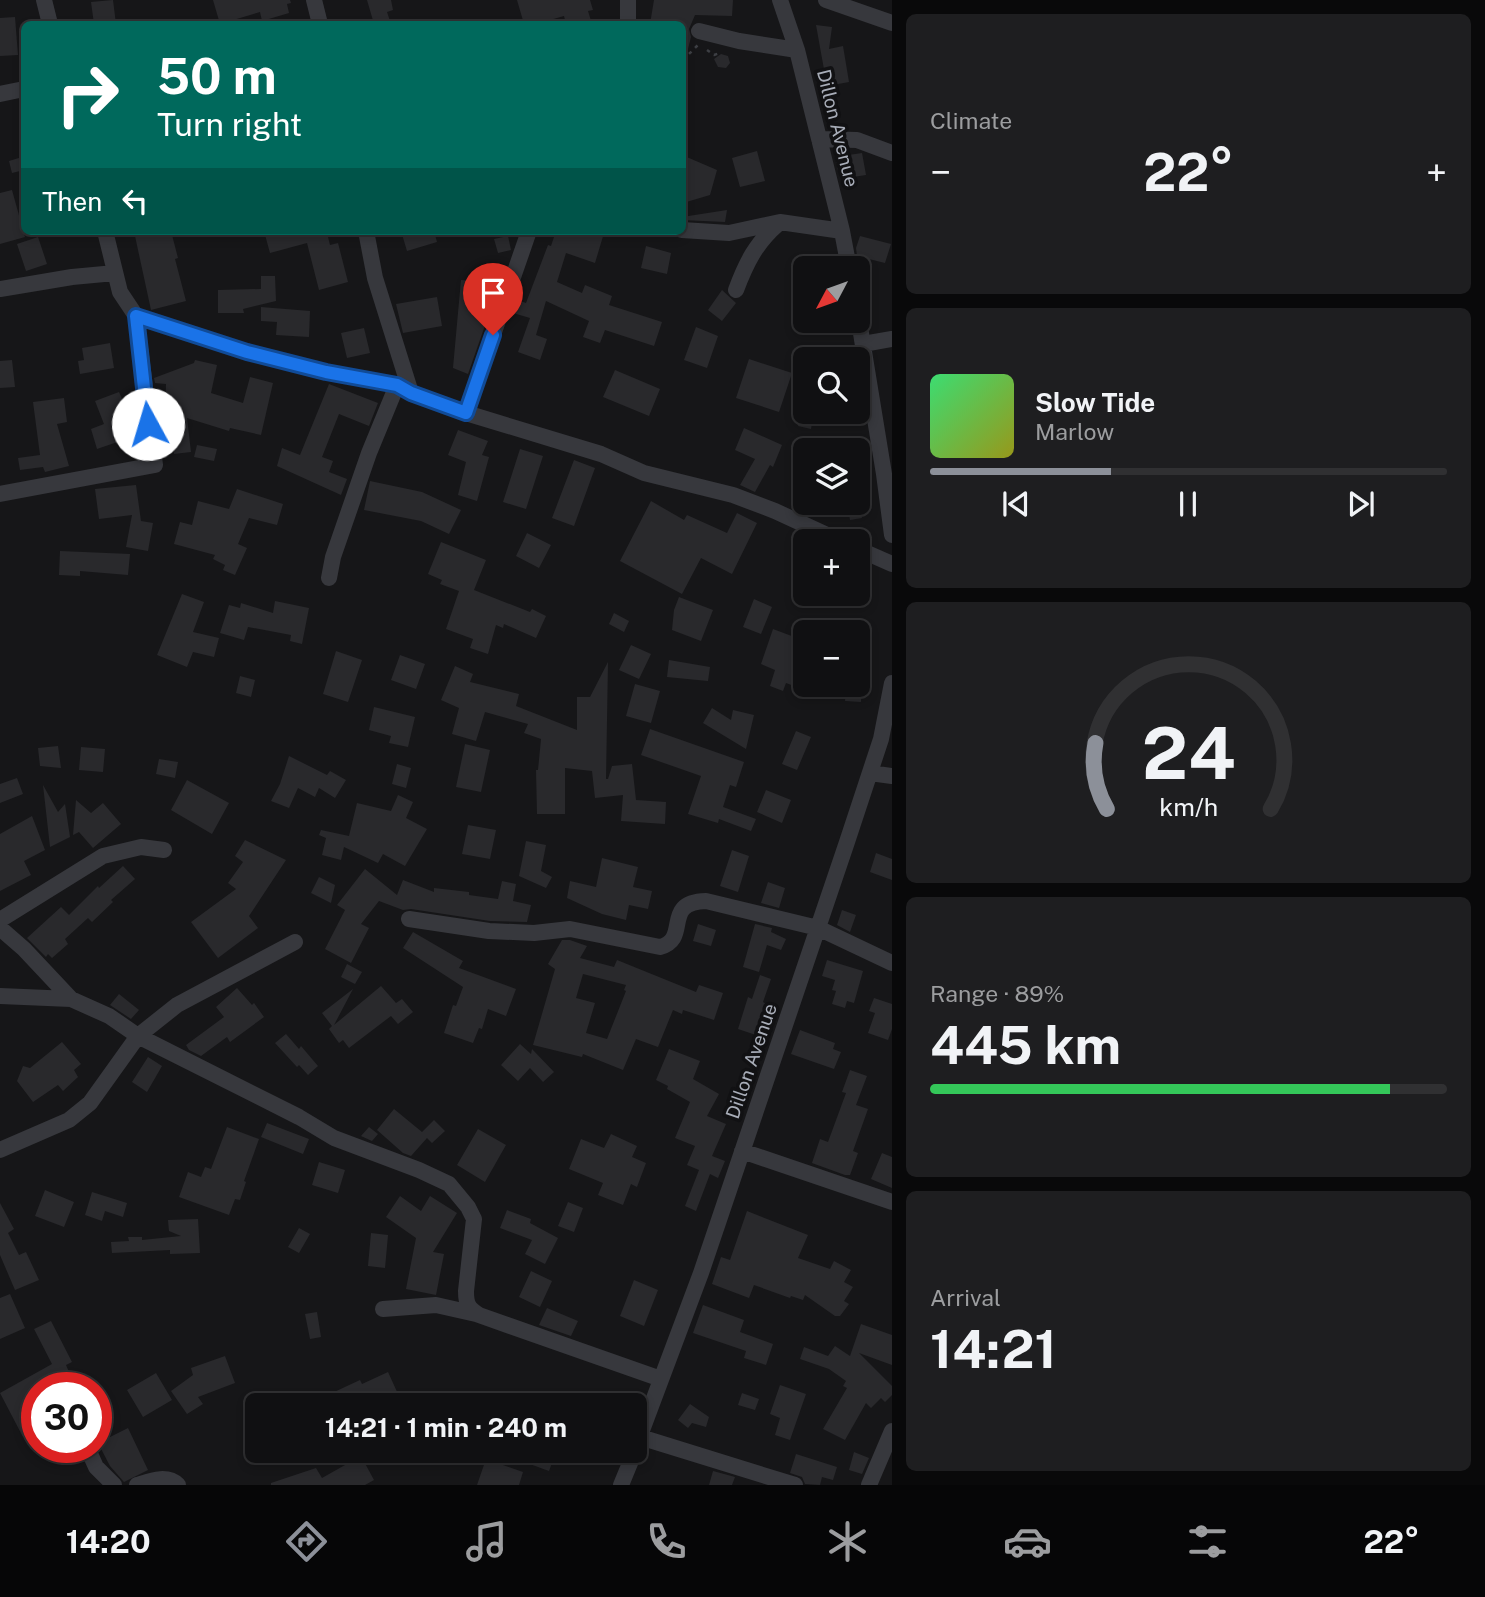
<!DOCTYPE html>
<meta charset="utf-8">
<style>
:root{--surface:#101012;--page:#1e1e20;--text:#f1f3f6;--muted:#9c9d9f;--line:#303032;--accent:#8c9099}
body{margin:0;font-family:"Public Sans",sans-serif;background:var(--page);color:var(--text);height:100vh;display:flex;flex-direction:column;font-size:26px;white-space:nowrap}
*{box-sizing:border-box;margin:0}
p{font-size:23px;color:var(--muted)}
.icon{flex:none;width:38px;height:38px;fill:none;stroke:currentColor;stroke-width:2;stroke-linecap:round;stroke-linejoin:round}
.map{position:relative;flex:1;overflow:hidden}
.sheet{display:flex;flex-direction:column;gap:14px;padding:14px;background:#09090a;width:593px}
.sheet>*{flex:none}
.top-card{position:absolute;left:21px;top:21px;width:665px;height:214px;border-radius:10px;box-shadow:0 4px 10px #0003,0 0 0 2px var(--line);background:#00695c;color:#fff;overflow:hidden}
.needle{width:46px;rotate:229deg}
.buttons{position:absolute;left:793px;top:256px;display:grid;gap:14px}
.buttons a{display:grid;place-items:center;width:77px;height:77px;border-radius:10px;background:var(--surface);box-shadow:0 4px 10px #0003,0 0 0 2px var(--line);font-size:35px}
.speed{position:absolute;left:21px;top:1372px;display:flex;gap:14px;font-size:35px;font-weight:700;text-align:center}
.speed>*{display:grid;place-content:center;width:91px;height:91px;border-radius:50%;background:var(--surface);box-shadow:0 4px 10px #0003,0 0 0 2px var(--line);line-height:1}
.speed .limit{border:10px solid #d22;background:#fff;color:#111}
.pin{position:absolute;display:grid;place-items:center;width:60px;height:60px;color:#fff;margin:-72px -30px;border-radius:50% 50% 50% 0;rotate:-45deg;box-shadow:0 0 7px #0007}
.pin .icon{rotate:45deg}
.me{position:absolute;width:77px;margin:-38px;rotate:354deg;stroke-linejoin:round;filter:drop-shadow(0 0 5px #0008)}
.turn{display:flex;align-items:center;gap:24px;height:147px;padding:0 21px;font-size:32px}
.turn .icon{width:91px;height:91px;stroke-width:2.5}
.turn b{display:block;font-size:49px;line-height:60px}
.then{display:flex;align-items:center;height:66px;padding:0 21px;background:#0003;gap:14px;font-size:26px}
.big{font-size:52px;font-weight:700;line-height:1.1}
.sheet .tile{flex:1;display:flex;flex-direction:column;justify-content:center;gap:10px;min-width:0;padding:0 24px;border-radius:10px;background:var(--page)}
.sheet .dial{align-items:center;gap:0}
.dial svg{height:182px;overflow:visible;fill:none;stroke:var(--line);stroke-width:7;stroke-linecap:round;text-anchor:middle}
.dial text{fill:var(--text);stroke:none}
.song{display:flex;align-items:center;gap:21px}
.cover{width:84px;height:84px;border-radius:10px;background:linear-gradient(135deg,hsl(140 70% 55%),hsl(60 70% 35%))}
.played{height:7px;border-radius:4px;background:linear-gradient(90deg,var(--accent) 35%,var(--line) 35%)}
.keys{display:flex;justify-content:space-around;direction:ltr}
.heat{display:flex;justify-content:space-between;align-items:center;font-size:38px;direction:ltr}
.charge{height:10px;border-radius:5px;background:linear-gradient(90deg,#34c759 89%,var(--line) 0)}
.trip{position:absolute;left:245px;top:1393px;width:402px;height:70px;border-radius:10px;background:var(--surface);box-shadow:0 4px 10px #0003,0 0 0 2px var(--line);font-weight:700;line-height:70px;text-align:center}
.menu{display:flex;height:112px;justify-content:space-around;align-items:center;background:#060607;color:var(--muted)}
.menu .icon{width:49px;height:49px}
.menu .selected{color:var(--accent)}
.menu b{font-size:32px;color:var(--text)}
main{display:flex;flex:1;min-height:0}
.map>svg:first-child{display:block}
</style>
<main>
<div class="map">
<svg width="892" height="1485" viewBox="0 0 892 1485">
<rect width="100%" height="100%" fill="#161618"/>
<path fill="#29292c" fill-rule="evenodd" d="M113,0L116,24H94L91,2Z
M213,0H290L291,3L287,4L289,13L262,21L260,12L220,24Z
M367,0H391L393,10L387,12L391,24H374Z
M517,0H590L593,10L588,11L592,24H566L564,16L536,24H524Z
M654,0H733L732,16L695,15L689,29L691,37L688,49L682,48V24H650Z
M15,17L18,55L0,56V18Z
M816,25L832,27L829,49L843,46L849,82L827,86Z
M721,54L728,56L730,63L726,68L718,67L714,59Z
M757,151L765,181L740,187L732,158Z
M862,153L866,175L840,179L835,157Z
M682,155L717,170L710,195L683,203L687,182L682,180Z
M22,157L24,170L12,173L9,161Z
M12,190L25,237L0,244V193Z
M727,210L725,222L682,220V217Z
M159,231H171L178,258L175,259L186,301L151,310L135,236Z
M264,231H335L336,235L328,237L330,245L338,243L348,282L319,290L307,243L270,253Z
M401,231H434L437,242L407,251Z
M556,231H597L604,233L595,263L566,253L557,282L582,293L585,285L612,296L609,305L662,322L654,346L605,330L600,343L583,337L589,321L546,301L536,335L547,339L540,360L518,352L530,318L513,313L517,300L526,303L548,245L551,246Z
M508,236L511,250L498,253L494,239Z
M860,236L891,244L885,263L857,256L856,248Z
M38,237L47,264L26,271L17,244Z
M646,246L671,253L667,274L641,268Z
M475,273L496,275V281L495,297L468,374L453,368L461,280L475,281Z
M261,276H275L276,301L243,309L244,313H218V290L261,289Z
M722,290L736,303L722,321L708,310Z
M437,297L442,326L403,333L396,304Z
M261,307L310,311L309,337L276,335L277,322L261,321Z
M696,327L718,336L707,368L684,360Z
M364,328L370,353L347,358L341,333Z
M110,343L114,368L80,374L78,361L84,360L82,348Z
M749,359L792,373L779,412L736,398Z
M12,360L15,387L0,388V361Z
M195,360L217,365L211,393L243,403L250,377L273,383L261,435L230,428L229,431L187,418L191,452L174,454L172,438H168L165,416L166,384L155,383L154,378L194,363Z
M615,370L660,389L649,416L603,397Z
M329,384L378,403L369,426L339,414L322,457L333,461L329,472L347,479L341,495L277,466L282,448L300,455Z
M119,392L126,408L123,410L132,437L97,449L91,429L104,424L95,401Z
M64,398L67,422L57,424L69,466L45,472L43,467L20,470L18,458L40,455L33,402Z
M800,414L813,417L811,429L798,426Z
M744,428L782,445L773,467L770,465L755,492L740,485L755,459L735,450Z
M458,430L488,441L482,455L489,457L477,501L458,495L466,462L448,455Z
M197,445L217,449L214,461L194,457Z
M520,449L543,456L526,509L503,502Z
M574,460L595,468L574,526L552,518Z
M370,481L422,492L461,510L449,534L421,521L364,510Z
M136,485L141,521L153,523L148,551L126,547L132,515L99,519L95,489Z
M237,489L283,504L277,525L249,518L238,544L247,548L235,575L223,570L225,565L213,559L215,555L174,544L180,522L192,525L198,501L229,509Z
M651,501L684,520L687,515L727,533L737,513L757,523L732,574L701,558L682,594L620,561Z
M860,507L862,518L850,520L848,508Z
M527,533L551,545L539,568L516,556Z
M441,542L486,560L474,590L530,612L532,609L546,616L536,638L504,624L503,628L496,625L488,654L470,648L473,639L446,629L459,591L440,584L442,580L428,574Z
M60,551L130,554L128,575L80,571V576L59,575Z
M182,594L204,602L193,632L219,638L214,657L193,652L187,667L157,655Z
M679,597L713,610L701,641L672,630L674,610Z
M754,599L772,607L761,634L743,627Z
M275,601L309,608L302,644L290,641L291,635L248,627L244,640L220,633L229,605L240,608L241,603L273,613Z
M614,613L629,621L624,632L609,624Z
M773,629L805,641V690L786,683L783,691L770,686L775,670L761,664Z
M631,645L651,654L639,679L619,670Z
M336,651L362,660L348,702L323,694Z
M400,655L425,664L416,689L391,680Z
M669,660L710,667L708,681L667,677Z
M608,662L606,779H608L612,766L632,764L636,800L666,802L665,824L621,821L623,795L595,798L592,771L565,768V814H537L536,770H538L541,739L524,733L528,724L485,712L476,741L452,734L459,708L441,700L455,666L473,674L470,682L519,694L516,706L577,730V697H590Z
M240,676L255,680L251,697L236,693Z
M635,684L660,691L651,723L626,716Z
M846,684H862L861,702L845,701Z
M374,707L415,717L408,747L389,743L391,736L369,730Z
M712,708L731,720L733,710L754,715L746,749L703,723Z
M650,729L744,762L736,787L730,785L723,807L756,819L751,831L719,819L718,823L688,814L701,776L641,755Z
M796,731L811,737L797,770L782,764Z
M465,744L490,750L481,792L456,787Z
M58,746L61,768L40,766L38,748Z
M81,747L105,749L103,772L79,770Z
M289,756L327,775L330,771L346,780L335,798L319,788L315,797L298,788L289,808L271,801L280,784Z
M159,759L178,762L175,778L156,774Z
M397,764L411,768L406,788L392,784Z
M17,778L23,794L0,803V784Z
M187,780L229,803L212,834L171,810Z
M43,785L58,812L65,804L70,837L50,847Z
M766,790L791,800L782,823L757,812Z
M398,795L413,802L406,818L427,829L405,866L383,854L378,863L344,847L341,860L322,855L326,838L319,835L321,830L349,836L357,803L391,811Z
M76,800L91,813L103,803L121,824L93,848L79,832L73,835Z
M32,816L45,850L24,861L31,875L0,891V834Z
M468,825L496,830L490,859L462,854Z
M245,840L286,860L249,916L258,928L218,958L191,922L236,889L228,883L243,862L235,856Z
M526,841L546,845L541,871L552,877L546,888L519,876Z
M732,850L749,856L738,892L720,886Z
M876,853L892,859V880L870,872Z
M602,858L638,867L633,887L652,891L648,909L629,905L626,920L602,914L567,898L570,881L596,887Z
M123,866L135,879L111,900L113,902L92,922L88,918L65,939L68,944L52,958L48,954L46,957L27,938L61,907L69,915L98,886L99,888Z
M365,869L397,895L403,880L434,892V888L469,892V895L498,899L502,881L516,884L513,901L531,905L527,922L490,921L411,909L403,910L379,901L361,924L369,928L351,963L325,949L345,910L337,905Z
M319,877L335,885L331,903L311,893Z
M768,882L785,888L779,908L761,903Z
M842,910L856,915L850,932L837,925Z
M698,924L716,930L711,946L693,941Z
M755,924L772,928L771,932L786,939L781,950L767,945L759,972L743,967Z
M413,932L463,961L459,968L516,989L506,1016L488,1009L482,1029L479,1028L473,1043L444,1033L453,1005L456,1006L463,987L403,948Z
M562,940H570L587,946L580,958L614,967L617,960L696,992L699,985L723,993L714,1020L683,1010L682,1014L673,1010L658,1047L636,1039L623,1070L583,1054L582,1057L533,1045L555,969L548,964ZM583,974L626,985L624,990L626,991L607,1039L586,1033L595,1003L576,998Z
M827,960L863,971L854,1003L847,1001L845,1008L832,1004L836,991L832,990L835,980L822,976Z
M347,964L362,972L355,984L341,977Z
M760,975L771,979L763,1002L766,1004L756,1035L738,1029L748,997L752,999Z
M381,986L396,1003L402,999L413,1012L398,1024L391,1016L349,1048L343,1040L339,1043L329,1029L332,1026L322,1013L353,989L334,1025Z
M237,988L252,1005L254,1003L264,1017L230,1042L227,1037L201,1056L189,1050L186,1045L224,1017L216,1007Z
M119,994L139,1010L131,1019L110,1005Z
M874,998L892,1004V1029L888,1040L868,1033L875,1013L869,1011Z
M800,1030L835,1043L833,1049L841,1052L834,1069L791,1054Z
M286,1034L299,1049L301,1046L318,1066L308,1075L299,1065L297,1067L275,1043Z
M62,1042L81,1064L74,1070L78,1077L63,1091L58,1085L33,1102L17,1081L23,1066L30,1068Z
M520,1044L531,1054L532,1049L554,1072L543,1082L530,1068L518,1081L501,1065Z
M669,1049L700,1061L693,1079L719,1094L707,1116L726,1124L712,1156L725,1161L718,1178L710,1174L696,1211L685,1206L699,1170L687,1165L695,1146L675,1138L690,1102L667,1089L668,1086L656,1080Z
M148,1057L162,1066L147,1092L132,1082Z
M850,1070L867,1076L856,1105L868,1109L853,1151L858,1153L850,1175H845L812,1163L820,1139L828,1142L846,1093L842,1092Z
M394,1109L422,1132L434,1120L445,1131L432,1143L427,1138L411,1156L403,1153L377,1130Z
M267,1123L309,1139L303,1154L261,1137Z
M227,1127L259,1139L244,1181L246,1182L240,1200L235,1199L229,1215L179,1197L188,1172L201,1177L205,1167L211,1169Z
M369,1127L378,1134L372,1141L361,1136Z
M478,1129L506,1145L485,1182L457,1165Z
M611,1134L637,1146L632,1157L646,1163L637,1187L631,1184L623,1205L598,1195L603,1183L569,1169L581,1139L604,1148Z
M882,1153L892,1157V1188L871,1179Z
M319,1162L345,1170L338,1193L312,1185Z
M45,1190L74,1202L64,1227L35,1216Z
M92,1192L127,1203L123,1217L105,1211L102,1221L85,1215Z
M400,1196L421,1211L430,1196L457,1213L433,1252L444,1254L436,1295L406,1289L416,1238L386,1217Z
M568,1202L583,1208L574,1232L558,1226Z
M0,1203L14,1229L8,1233L19,1255L26,1252L39,1280L15,1290L0,1255Z
M507,1210L531,1219L530,1223L558,1238L545,1264L525,1254L532,1240L500,1228Z
M747,1211L808,1235L798,1258L830,1269L834,1261L851,1270L844,1282L853,1287L844,1301L849,1304L840,1316H835L805,1295L803,1300L791,1296L790,1298L754,1285L749,1298L712,1284L721,1257L730,1260Z
M198,1219L200,1253L170,1254V1250L112,1253L111,1242L129,1241L128,1237H142V1240L181,1236L169,1231L168,1220Z
M299,1228L310,1234L299,1253L288,1247Z
M371,1233L388,1235L385,1268L368,1266Z
M531,1271L552,1281L540,1307L519,1297Z
M634,1280L658,1290L644,1326L620,1316Z
M10,1294L25,1328L0,1339V1298Z
M703,1305L744,1320L740,1332L773,1344L766,1365L744,1358L746,1351L693,1333Z
M547,1308L578,1321L571,1336L539,1325Z
M317,1312L321,1337L310,1339L305,1314Z
M51,1321L72,1362L66,1365L76,1388H37V1431L23,1437L0,1393L52,1364L34,1329Z
M861,1324L892,1335V1365L859,1353L892,1386V1395L885,1402L881,1398L871,1408L866,1403L845,1440L823,1429L847,1388L843,1386L846,1381L829,1369L800,1359L804,1347L828,1356L835,1346L850,1356Z
M225,1356L235,1383L198,1397L203,1404L187,1414L171,1391L193,1375L191,1368Z
M388,1372L398,1394L374,1405H338L332,1393L360,1380L362,1384Z
M156,1373L172,1400L143,1417L127,1390Z
M780,1385L806,1394L790,1440L775,1435L780,1418L770,1414Z
M742,1393L759,1399L755,1410L738,1405Z
M690,1404L709,1417L706,1427L692,1423L688,1428L678,1420Z
M128,1428L148,1470L124,1482L110,1466L98,1443Z
M250,1451H290V1455L254,1464Z
M429,1451H472L462,1465Z
M531,1452L553,1460L549,1471L527,1463Z
M854,1452L869,1458L862,1474L849,1470Z
M796,1454L837,1467L833,1480L822,1477L820,1485L805,1484L802,1477L790,1473Z
M361,1456L374,1480L365,1485H271V1483L316,1468L322,1478Z
M486,1459L523,1472L519,1485H477Z
M713,1471L735,1477L732,1485H709Z"/>
<g fill="none" stroke-linecap="round" stroke-linejoin="round">
<path stroke="#3d3f44" stroke-width="2.5" stroke-dasharray="3.5 5" stroke-linecap="butt" d="M707,50L714,55L720,53
M683,60L698,45"/>
<path stroke="#37383d" stroke-width="16" d="M44,0L50,24
M314,0L320,24
M628,0V24
M780,0L797,50L842,231L849,268
M826,0L892,23
M699,31L739,41L797,50
M0,94L24,89
M819,139L857,140L892,153
M682,230L729,233L780,222L842,231
M105,231L120,292L136,316L247,352L326,372L397,385L411,393L466,413L601,454L644,473L733,495L775,511L840,541
M366,231L375,278L411,393
M0,289L72,277L115,273
M736,290C746,263 756,243 778,224
M858,315L884,474L892,535
M863,344L892,339
M466,413L529,231
M0,494L155,465L136,316
M858,549L892,564
M329,578L333,557L369,453L397,385
M870,773L892,776
M409,919L489,931L534,933L570,929L660,947C691,939 661,902 706,901L818,928L892,963
M0,920L103,856L141,847L164,850
M0,928L24,949L71,999
M0,996L71,999L109,1016L138,1036L299,1117L334,1138L419,1170L449,1184L468,1207L474,1219L466,1291C466,1304 468,1308 479,1315L661,1379
M0,1150L69,1120L90,1103L138,1036L177,1005L295,942
M742,1151L892,1202
M383,1309L436,1305L476,1314
M640,1437L795,1485
M87,1447L96,1467L114,1485
M635,1449L701,1273L847,842L881,739L892,683
M137,1485C150,1481 167,1474 178,1485
M621,1485L635,1451
M869,1485L892,1431"/>
</g>
<g fill="none" stroke-linecap="round" stroke-linejoin="round">
<g stroke="#114b97" stroke-width="18">
<path id="route" d="M148,424L136,316L247,352L326,372L397,385L411,393L466,413L493,335"/>
</g>
<use href="#route" stroke="#1a73e8" stroke-width="12"/>
</g>
<g text-anchor="middle" stroke-width="7" stroke-linejoin="round" paint-order="stroke">
<g font-size="19" fill="#a8adb8" stroke="#111113">
<text transform="translate(838 128) rotate(76)" y="7">Dillon Avenue</text>
<text transform="translate(751 1061) rotate(-71)" y="7">Dillon Avenue</text>
</g>
</g>
</svg>
<div class="buttons">
<a><svg class="needle" viewBox="-14 -14 28 28"><path d="M0-13l5 13h-10z" fill="#e53935"/><path d="M0 13l5-13h-10z" fill="#9c9d9f"/></svg></a>
<a><svg class="icon" aria-label="search" viewBox="0 0 24 24"><circle cx="10" cy="10" r="6"/><path d="M15 15l6 6"/></svg></a>
<a><svg class="icon" aria-label="layers" viewBox="0 0 24 24"><path d="M12 4l9 5-9 5-9-5zM3 14l9 5 9-5"/></svg></a>
<a>+</a>
<a>−</a>
</div>
<div class="speed"><div class="limit">30</div></div>
<div class="pin" style="left:493px;top:335px;background:#d93025"><svg class="icon" aria-label="arrive" viewBox="0 0 24 24"><path d="M6 21V4h12l-3 4 3 4H6"/></svg></div>
<svg class="me" style="left:148px;top:424px" viewBox="-20 -20 40 40"><circle r="19" fill="#fff"/><path d="M0-13L10 11 0 6-10 11z" fill="#1a73e8"/></svg>
<div class="trip">14:21 · 1 min · 240 m</div>
<div class="top-card">
<div class="turn"><svg class="icon" aria-label="right" viewBox="0 0 24 24"><path d="M7 20v-9h11M14 6l5 5-5 5"/></svg><div><b>50 m</b>Turn right</div></div>
<div class="then">Then<svg class="icon" aria-label="left" viewBox="0 0 24 24"><path d="M17 20v-9H6M10 6l-5 5 5 5"/></svg></div>
</div>
</div>
<section class="sheet">
<div class="tile"><p>Climate</p>
<div class="heat"><a>−</a><b class="big">22°</b><a>+</a></div>
</div>
<div class="tile">
<div class="song"><i class="cover"></i><div><b>Slow Tide</b><p>Marlow</p></div></div>
<div class="played"></div>
<div class="keys"><svg class="icon" aria-label="previous" viewBox="0 0 24 24"><path d="M18 5L8 12l10 7zM5 5v14"/></svg><svg class="icon" aria-label="pause" viewBox="0 0 24 24"><path d="M8 5v14M16 5v14"/></svg><svg class="icon" aria-label="next" viewBox="0 0 24 24"><path d="M6 5l10 7-10 7zM19 5v14"/></svg></div>
</div>
<div class="tile dial"><svg viewBox="0 0 100 80">
<path d="M14 69A42 42 0 1 1 86 69"/>
<path d="M14 69A42 42 0 0 1 9 40" stroke="#8c9099"/>
<text x="50" y="56" font-size="32" font-weight="700">24</text>
<text x="50" y="72" font-size="11">km/h</text>
</svg></div>
<div class="tile"><p>Range · 89%</p><b class="big">445 km</b><div class="charge"></div></div>
<div class="tile"><p>Arrival</p><b class="big">14:21</b></div>
</section>
</main>
<nav class="menu">
<b>14:20</b>
<svg class="icon selected" aria-label="directions" viewBox="0 0 24 24"><path d="M12 3l9 9-9 9-9-9zM9 14v-3h6M13 9l2 2-2 2"/></svg>
<svg class="icon" aria-label="music" viewBox="0 0 24 24"><path d="M9 18V5l10-2v13"/><circle cx="6" cy="18" r="3"/><circle cx="16" cy="16" r="3"/></svg>
<svg class="icon" aria-label="phone" viewBox="0 0 24 24"><path d="M5 4h4l2 5-3 2q2 4 5 5l2-3 5 2v4C11 20 4 13 5 4z"/></svg>
<svg class="icon" aria-label="climate" viewBox="0 0 24 24"><path d="M12 3v18M4 7l16 10M4 17L20 7"/></svg>
<svg class="icon" aria-label="car" viewBox="0 0 24 24"><path d="M5 17H2v-5l4-1 3-4h7l3 4 3 1v5h-3M9 17h6M6 11h13"/><circle cx="7" cy="17" r="2"/><circle cx="17" cy="17" r="2"/></svg>
<svg class="icon" aria-label="filters" viewBox="0 0 24 24"><path d="M4 7h16M4 17h16"/><circle cx="9" cy="7" r="2"/><circle cx="15" cy="17" r="2"/></svg>
<b>22°</b>
</nav>
